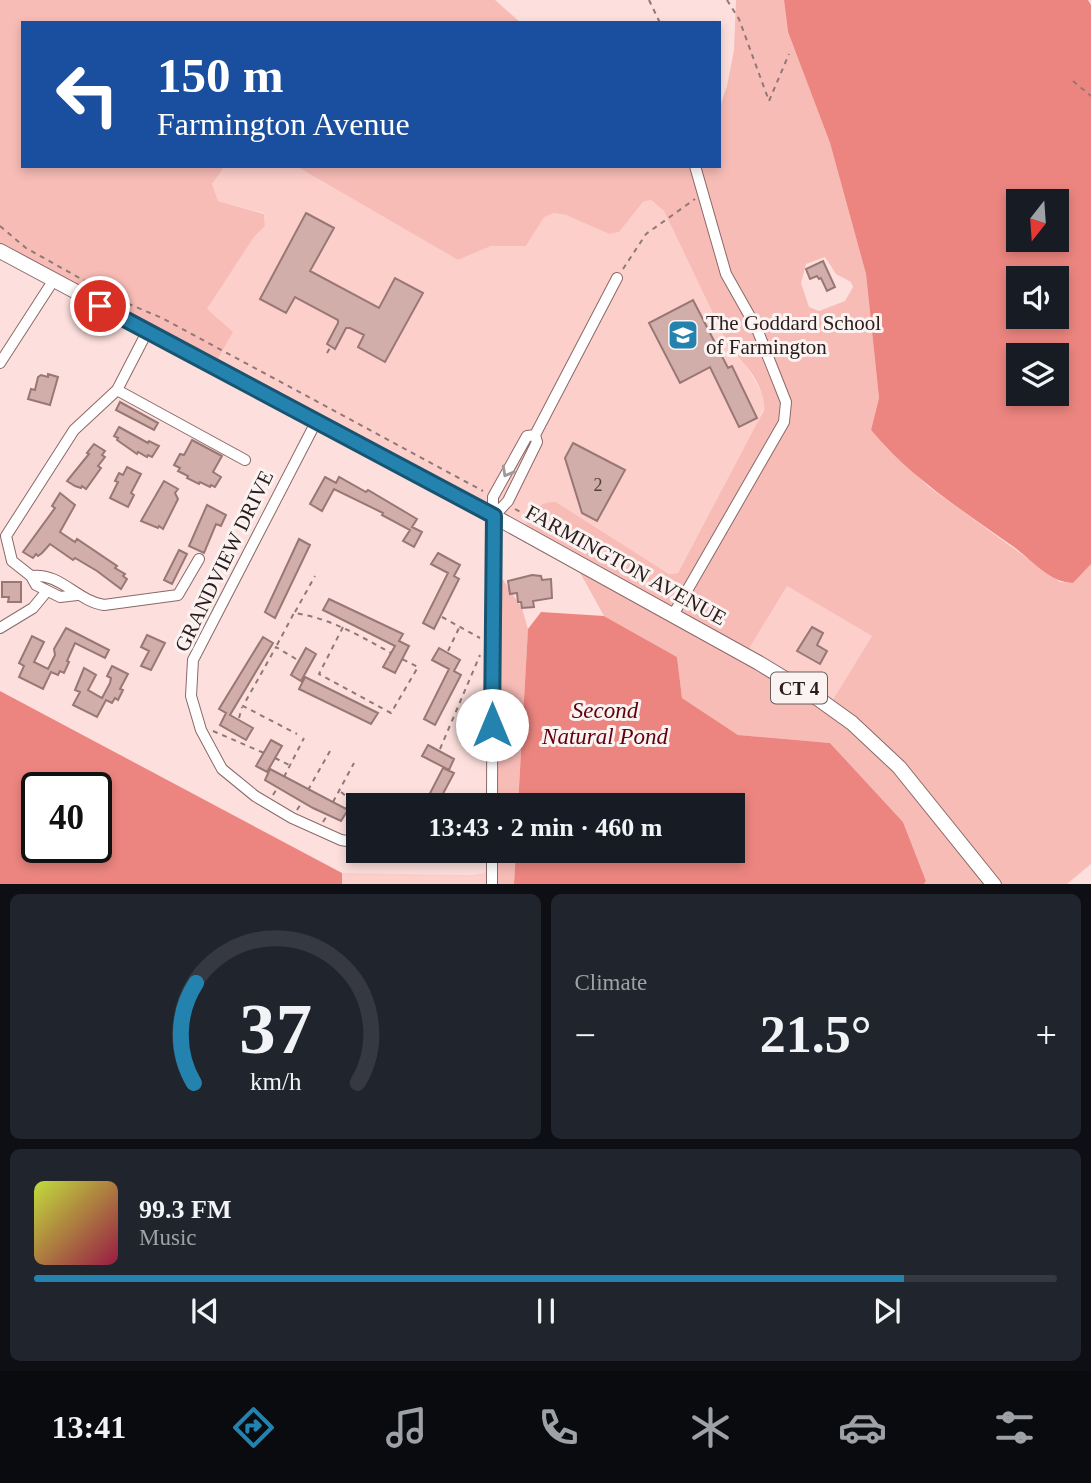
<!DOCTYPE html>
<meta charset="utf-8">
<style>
:root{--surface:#171b24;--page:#20242c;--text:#f1f3f6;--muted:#9ea1a6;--line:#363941;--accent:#2482ae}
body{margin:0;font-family:Georgia,serif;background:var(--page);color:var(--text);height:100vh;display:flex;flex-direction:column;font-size:26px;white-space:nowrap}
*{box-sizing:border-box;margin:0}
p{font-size:23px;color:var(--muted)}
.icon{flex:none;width:38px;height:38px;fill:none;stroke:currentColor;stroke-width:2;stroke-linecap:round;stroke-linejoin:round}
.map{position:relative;height:884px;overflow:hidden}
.drawer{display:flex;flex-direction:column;gap:10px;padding:10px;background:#0d0f14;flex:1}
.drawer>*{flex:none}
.guide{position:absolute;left:21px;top:21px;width:700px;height:147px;border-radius:0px;box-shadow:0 4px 10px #0003;background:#1a4fa0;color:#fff;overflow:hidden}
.needle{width:46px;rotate:197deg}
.controls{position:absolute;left:1006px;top:189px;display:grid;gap:14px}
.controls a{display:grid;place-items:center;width:63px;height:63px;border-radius:0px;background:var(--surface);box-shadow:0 4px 10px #0003;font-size:35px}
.speed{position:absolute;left:21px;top:772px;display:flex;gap:14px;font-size:35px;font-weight:700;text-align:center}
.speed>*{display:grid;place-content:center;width:91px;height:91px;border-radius:50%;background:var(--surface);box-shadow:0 4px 10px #0003;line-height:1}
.speed .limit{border:4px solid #111;border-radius:10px;background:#fff;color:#111}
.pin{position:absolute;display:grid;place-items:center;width:60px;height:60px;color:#fff;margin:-30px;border:4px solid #fff;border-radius:50%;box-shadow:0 2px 7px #0007}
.me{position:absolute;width:77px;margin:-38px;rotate:0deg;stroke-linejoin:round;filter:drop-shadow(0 0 5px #0008)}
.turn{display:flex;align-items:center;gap:24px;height:147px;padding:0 21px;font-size:32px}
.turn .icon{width:91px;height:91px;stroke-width:2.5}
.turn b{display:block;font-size:49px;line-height:60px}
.big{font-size:52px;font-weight:800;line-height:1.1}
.drawer .card{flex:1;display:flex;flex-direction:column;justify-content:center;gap:10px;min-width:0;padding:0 24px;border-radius:10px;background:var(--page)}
.drawer .dial{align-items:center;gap:0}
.dial svg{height:182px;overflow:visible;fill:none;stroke:var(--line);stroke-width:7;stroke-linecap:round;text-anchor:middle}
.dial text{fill:var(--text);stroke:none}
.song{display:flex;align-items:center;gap:21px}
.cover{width:84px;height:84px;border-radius:10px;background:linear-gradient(135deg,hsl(70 70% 55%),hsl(340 70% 35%))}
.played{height:7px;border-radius:4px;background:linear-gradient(90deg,var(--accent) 85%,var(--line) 85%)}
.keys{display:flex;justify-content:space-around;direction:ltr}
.heat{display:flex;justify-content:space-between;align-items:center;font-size:38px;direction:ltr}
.drawer .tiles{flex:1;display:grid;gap:10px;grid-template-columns:1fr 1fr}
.card:last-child{grid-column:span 2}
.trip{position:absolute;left:346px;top:793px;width:399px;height:70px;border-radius:0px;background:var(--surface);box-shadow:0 4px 10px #0003;font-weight:800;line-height:70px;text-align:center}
.tab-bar{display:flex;height:112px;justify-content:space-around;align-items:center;background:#090b0e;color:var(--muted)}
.tab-bar .icon{width:49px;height:49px}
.tab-bar .active{color:var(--accent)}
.tab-bar b{font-size:32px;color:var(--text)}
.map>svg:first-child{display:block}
</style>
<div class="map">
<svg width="1091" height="885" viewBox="0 0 1091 885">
<rect width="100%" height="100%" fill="#fde0dd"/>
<path fill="#fdcfcb" d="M225,166H296L458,260L491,246H526L544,216L554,213L566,215L609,234L618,232L643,202L651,200L664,211L730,349L742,359L764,396L765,405L748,444L678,573L669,574L556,502L522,532L213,367L207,309L254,237L265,226L264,213L218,201L212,184Z
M786,585L872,636L829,706L745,655Z
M492,872V884L342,885V873L471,875Z"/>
<path fill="#f8bcb7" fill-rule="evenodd" d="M0,0H495L521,23H23V166H225L212,184L218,201L264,214L265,226L254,237L207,309L233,332L213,367L0,251Z
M736,0H784L788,32L830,143L866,274L879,398L871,430L887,448L929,487L1060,582L1073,583L1091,564V864L1067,884H924L926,881L903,822L830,743L738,735L682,698L677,657L604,616L573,560L522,532C532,516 535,501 556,502L669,574L678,573L764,410C766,388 746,363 730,349L664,211L651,200L643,202L619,232L609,234L566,215L554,213L544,217L526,246H491L458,260L296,166H719V109L727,86L734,50ZM825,257L836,274L851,282L853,287L845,301L819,311L809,307L801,283L806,264ZM787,586L872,636L829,706L745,655Z
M493,565L522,608L528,629L518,805H492Z
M492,851H516L514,884H492Z"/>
<path fill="#ec857f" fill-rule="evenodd" d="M784,0H1088L1091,5V564L1073,583C1049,582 1033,561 1014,547C963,511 911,478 871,430L879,398L866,274L830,143L788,32ZM1018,201H1057V240H1018ZM1018,278H1057V317H1018ZM1018,355H1057V394H1018Z
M541,612L604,616L677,657L682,698L738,735L830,743L903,822L926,881L924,884H514L516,851L733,850V805H518L528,629Z
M0,691L342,873V884H0ZM37,788H96V847H37Z"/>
<path fill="#d2aeab" stroke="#987774" stroke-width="2" d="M306,213L334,228L310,271L379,308L395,278L423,293L385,362L358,347L364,335L350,328H346L335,349L327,344L338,323V320L295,297L286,313L260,299Z
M823,261L835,287L827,291L821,278L819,279L817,276L810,279L806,269Z
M693,300L728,368L732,366L757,418L739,427L710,367L680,383L649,323Z
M48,374L58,377L50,405L28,399L31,389L35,390L38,377L41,375L48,377Z
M120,402L158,423L154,430L116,410Z
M119,427L148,443L149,441L159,446L152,457L148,455L147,457L138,452L137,454L117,440L118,438L114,436Z
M192,440L222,456L213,472L221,477L215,487L211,485L210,487L200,482L199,484L187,478L188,476L178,471L180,468L174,465L180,454L184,455Z
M573,443L625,470L597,521L582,513L565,458Z
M94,444L105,451L102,455L105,457L98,466L101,468L86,489L82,486L81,488L75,486L67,481L89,454L87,453Z
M127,467L141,474L131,493L134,495L128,507L110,498L118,482L115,481L119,473L123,475Z
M325,477L336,483L339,477L366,492L368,490L417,519L412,527L422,532L414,547L403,541L410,530L382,515L383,513L334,489L322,511L310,504Z
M164,481L178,489L175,493L178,499L163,529L159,526L158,528L141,521Z
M60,493L75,505L60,532L75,542L77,539L117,566L115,568L125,574L123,576L127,579L121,589L97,571L75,558L73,560L50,544L42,553L38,556L36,554L33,558L23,552L55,508L52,506Z
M207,505L226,515L221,526L216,524L204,553L189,546Z
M299,539L310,545L275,618L265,612Z
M179,550L187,554L172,584L164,580Z
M438,553L460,565L454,576L459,579L434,629L423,623L448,573L431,564Z
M532,575L541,576L542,580L551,579L552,598L533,601L534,607L522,608L521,602H518L517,593L510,594L508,581Z
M2,582H21V602H8L9,597H2Z
M329,599L403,634L399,641L409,646L395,673L383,667L395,646L323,610Z
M812,627L823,633L817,645L827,651L820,664L797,651Z
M66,628L109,650L105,658L75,643L67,661L69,662L64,673L60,671L58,675L51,672L43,689L19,677L24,666L19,663L32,636L44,642L34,662L48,669L55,655L54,649Z
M147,635L165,643L151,670L141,666L149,651L141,647Z
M263,637L273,643L230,715L253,728L246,740L220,725L226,713L219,709Z
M306,648L316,654L301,681L291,675Z
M439,648L460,660L454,671L461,675L435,725L424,719L449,669L432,660Z
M112,666L128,674L120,689L123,690L118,700L115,698L112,703L106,700L97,717L73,705L80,692L75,690L84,668L96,675L88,690L102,698L110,683L111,678L107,676Z
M305,677L378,713L371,724L299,689Z
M271,740L282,746L267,772L256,766Z
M428,745L454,759L449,770L422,756Z
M443,768L454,773L437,805H424Z
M270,769L346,809L353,797L359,800V814L356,818L346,813L341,821L313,808L265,780Z"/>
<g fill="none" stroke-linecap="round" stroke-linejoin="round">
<g stroke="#8a6967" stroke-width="12">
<path id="minor" d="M0,363L53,281
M117,390L245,460
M316,422L193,660L191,696L201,730L222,769L255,796L292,818L341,840L359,843
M494,516L508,501L537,442L535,435L617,278
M31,576C60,572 77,601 104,605L178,595L199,559
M77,595L60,597L36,585L31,576L12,561L6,536L74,430L117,390L147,332
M673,615L784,422L786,402L757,329L726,274L695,166
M0,628L33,608L47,591
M492,805L493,497L527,436L535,435
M492,850V885"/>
</g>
<g stroke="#8a6967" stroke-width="16">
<path id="major" d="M0,251L470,503L759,663L820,700L852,723L899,767L994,885"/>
</g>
<path stroke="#8e7977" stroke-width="2" stroke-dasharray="5 5" stroke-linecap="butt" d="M649,0L660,23
M727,0L739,19L769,101L789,54
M1073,81L1091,96
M0,226L26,248L117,299L162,318L483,491
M623,269L646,234L695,199
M327,353L331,346
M515,509L533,519
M295,612L315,576
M442,617L480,638
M343,627L319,674L391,713L418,667L402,659
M277,645L294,613C330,618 360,636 391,653
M448,651L459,628
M296,659L276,647L243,706L297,734
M239,718L242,707
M213,731L264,753
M440,749L480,655
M275,758L289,765
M284,777L304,738
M308,790L330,751
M341,792L351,800
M273,795L278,787
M333,802L354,763
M297,810L302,802
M323,822L328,814"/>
<use href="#minor" stroke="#fff" stroke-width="10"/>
<use href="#major" stroke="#fff" stroke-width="14"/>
</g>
<defs><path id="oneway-chevron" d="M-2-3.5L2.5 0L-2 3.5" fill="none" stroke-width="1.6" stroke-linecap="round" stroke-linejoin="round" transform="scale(1.75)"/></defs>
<use stroke="#9f9998" href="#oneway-chevron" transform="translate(507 472) rotate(119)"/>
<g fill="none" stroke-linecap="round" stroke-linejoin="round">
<g stroke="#175471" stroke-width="18">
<path id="route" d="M100,306L494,516L492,725"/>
</g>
<use href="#route" stroke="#2482ae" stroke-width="12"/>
</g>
<defs>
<g id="school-square" transform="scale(1.575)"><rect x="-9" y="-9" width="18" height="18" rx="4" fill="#2482ae" stroke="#faf3f2"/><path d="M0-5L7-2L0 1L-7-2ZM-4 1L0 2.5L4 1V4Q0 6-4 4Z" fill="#fff"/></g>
</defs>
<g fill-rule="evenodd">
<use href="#school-square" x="683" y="335"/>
</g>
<g text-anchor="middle" stroke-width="6" stroke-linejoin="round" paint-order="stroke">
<g font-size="18" fill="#53403f">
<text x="598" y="491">2</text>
</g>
<rect fill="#faf3f2" stroke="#685c5c" stroke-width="2" x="771" y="672.5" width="56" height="31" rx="5"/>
<g font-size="19" font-weight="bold" fill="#291c1b">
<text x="799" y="695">CT 4</text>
</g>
<g font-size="21" fill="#291c1b" stroke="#faf3f2" text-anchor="start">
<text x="706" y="330">The Goddard School<tspan x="706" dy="24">of Farmington</tspan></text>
</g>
<g font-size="21" fill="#291c1b" stroke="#faf3f2">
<text transform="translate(224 561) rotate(-64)" y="7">GRANDVIEW DRIVE</text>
<text transform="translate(626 565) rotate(29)" y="7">FARMINGTON AVENUE</text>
</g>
<g font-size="23" font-style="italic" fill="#61000b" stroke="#faf3f2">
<text x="605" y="718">Second<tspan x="605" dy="26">Natural Pond</tspan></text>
</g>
</g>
</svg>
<div class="controls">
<a><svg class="needle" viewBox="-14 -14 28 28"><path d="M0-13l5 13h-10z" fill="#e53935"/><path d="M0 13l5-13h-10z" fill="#9ea1a6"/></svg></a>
<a><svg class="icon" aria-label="sound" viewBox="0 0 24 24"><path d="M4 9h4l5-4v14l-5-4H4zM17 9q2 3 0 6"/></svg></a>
<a><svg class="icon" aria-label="layers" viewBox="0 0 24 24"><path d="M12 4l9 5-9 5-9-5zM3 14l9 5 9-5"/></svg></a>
</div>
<div class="speed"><div class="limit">40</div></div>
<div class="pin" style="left:100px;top:306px;background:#d93025"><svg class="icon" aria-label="arrive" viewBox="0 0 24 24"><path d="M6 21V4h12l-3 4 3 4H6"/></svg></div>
<svg class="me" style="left:492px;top:725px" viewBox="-20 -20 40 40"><circle r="19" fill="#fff"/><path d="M0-13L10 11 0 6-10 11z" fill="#2482ae"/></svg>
<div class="trip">13:43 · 2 min · 460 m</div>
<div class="guide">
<div class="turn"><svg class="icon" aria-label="left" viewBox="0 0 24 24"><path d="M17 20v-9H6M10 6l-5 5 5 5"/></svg><div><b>150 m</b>Farmington Avenue</div></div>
</div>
</div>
<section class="drawer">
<div class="tiles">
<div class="card dial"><svg viewBox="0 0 100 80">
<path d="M14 69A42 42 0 1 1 86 69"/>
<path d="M14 69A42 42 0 0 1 15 25" stroke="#2482ae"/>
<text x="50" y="56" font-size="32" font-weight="700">37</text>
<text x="50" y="72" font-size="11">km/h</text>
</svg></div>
<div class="card"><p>Climate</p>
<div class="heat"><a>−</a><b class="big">21.5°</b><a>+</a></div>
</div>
<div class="card">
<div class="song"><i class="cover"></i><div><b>99.3 FM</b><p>Music</p></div></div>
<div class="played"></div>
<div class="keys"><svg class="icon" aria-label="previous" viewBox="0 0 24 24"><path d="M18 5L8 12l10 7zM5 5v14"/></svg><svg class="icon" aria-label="pause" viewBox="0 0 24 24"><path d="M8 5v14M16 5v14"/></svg><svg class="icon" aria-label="next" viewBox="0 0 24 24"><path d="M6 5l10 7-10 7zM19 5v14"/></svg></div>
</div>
</div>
</section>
<nav class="tab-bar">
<b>13:41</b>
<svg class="icon active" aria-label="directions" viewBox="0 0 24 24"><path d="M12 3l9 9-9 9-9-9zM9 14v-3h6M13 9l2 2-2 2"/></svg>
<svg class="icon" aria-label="music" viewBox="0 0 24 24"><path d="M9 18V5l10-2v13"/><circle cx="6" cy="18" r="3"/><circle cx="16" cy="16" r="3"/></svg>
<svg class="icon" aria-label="phone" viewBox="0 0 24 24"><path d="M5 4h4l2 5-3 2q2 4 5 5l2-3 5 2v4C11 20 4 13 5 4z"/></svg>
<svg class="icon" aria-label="climate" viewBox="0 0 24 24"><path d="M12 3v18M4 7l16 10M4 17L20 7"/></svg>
<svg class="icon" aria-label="car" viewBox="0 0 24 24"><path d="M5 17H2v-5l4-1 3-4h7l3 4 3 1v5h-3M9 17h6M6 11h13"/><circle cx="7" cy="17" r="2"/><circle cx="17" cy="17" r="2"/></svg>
<svg class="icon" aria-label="filters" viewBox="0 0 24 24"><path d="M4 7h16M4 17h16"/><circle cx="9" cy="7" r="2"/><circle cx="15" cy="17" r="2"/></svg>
</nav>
